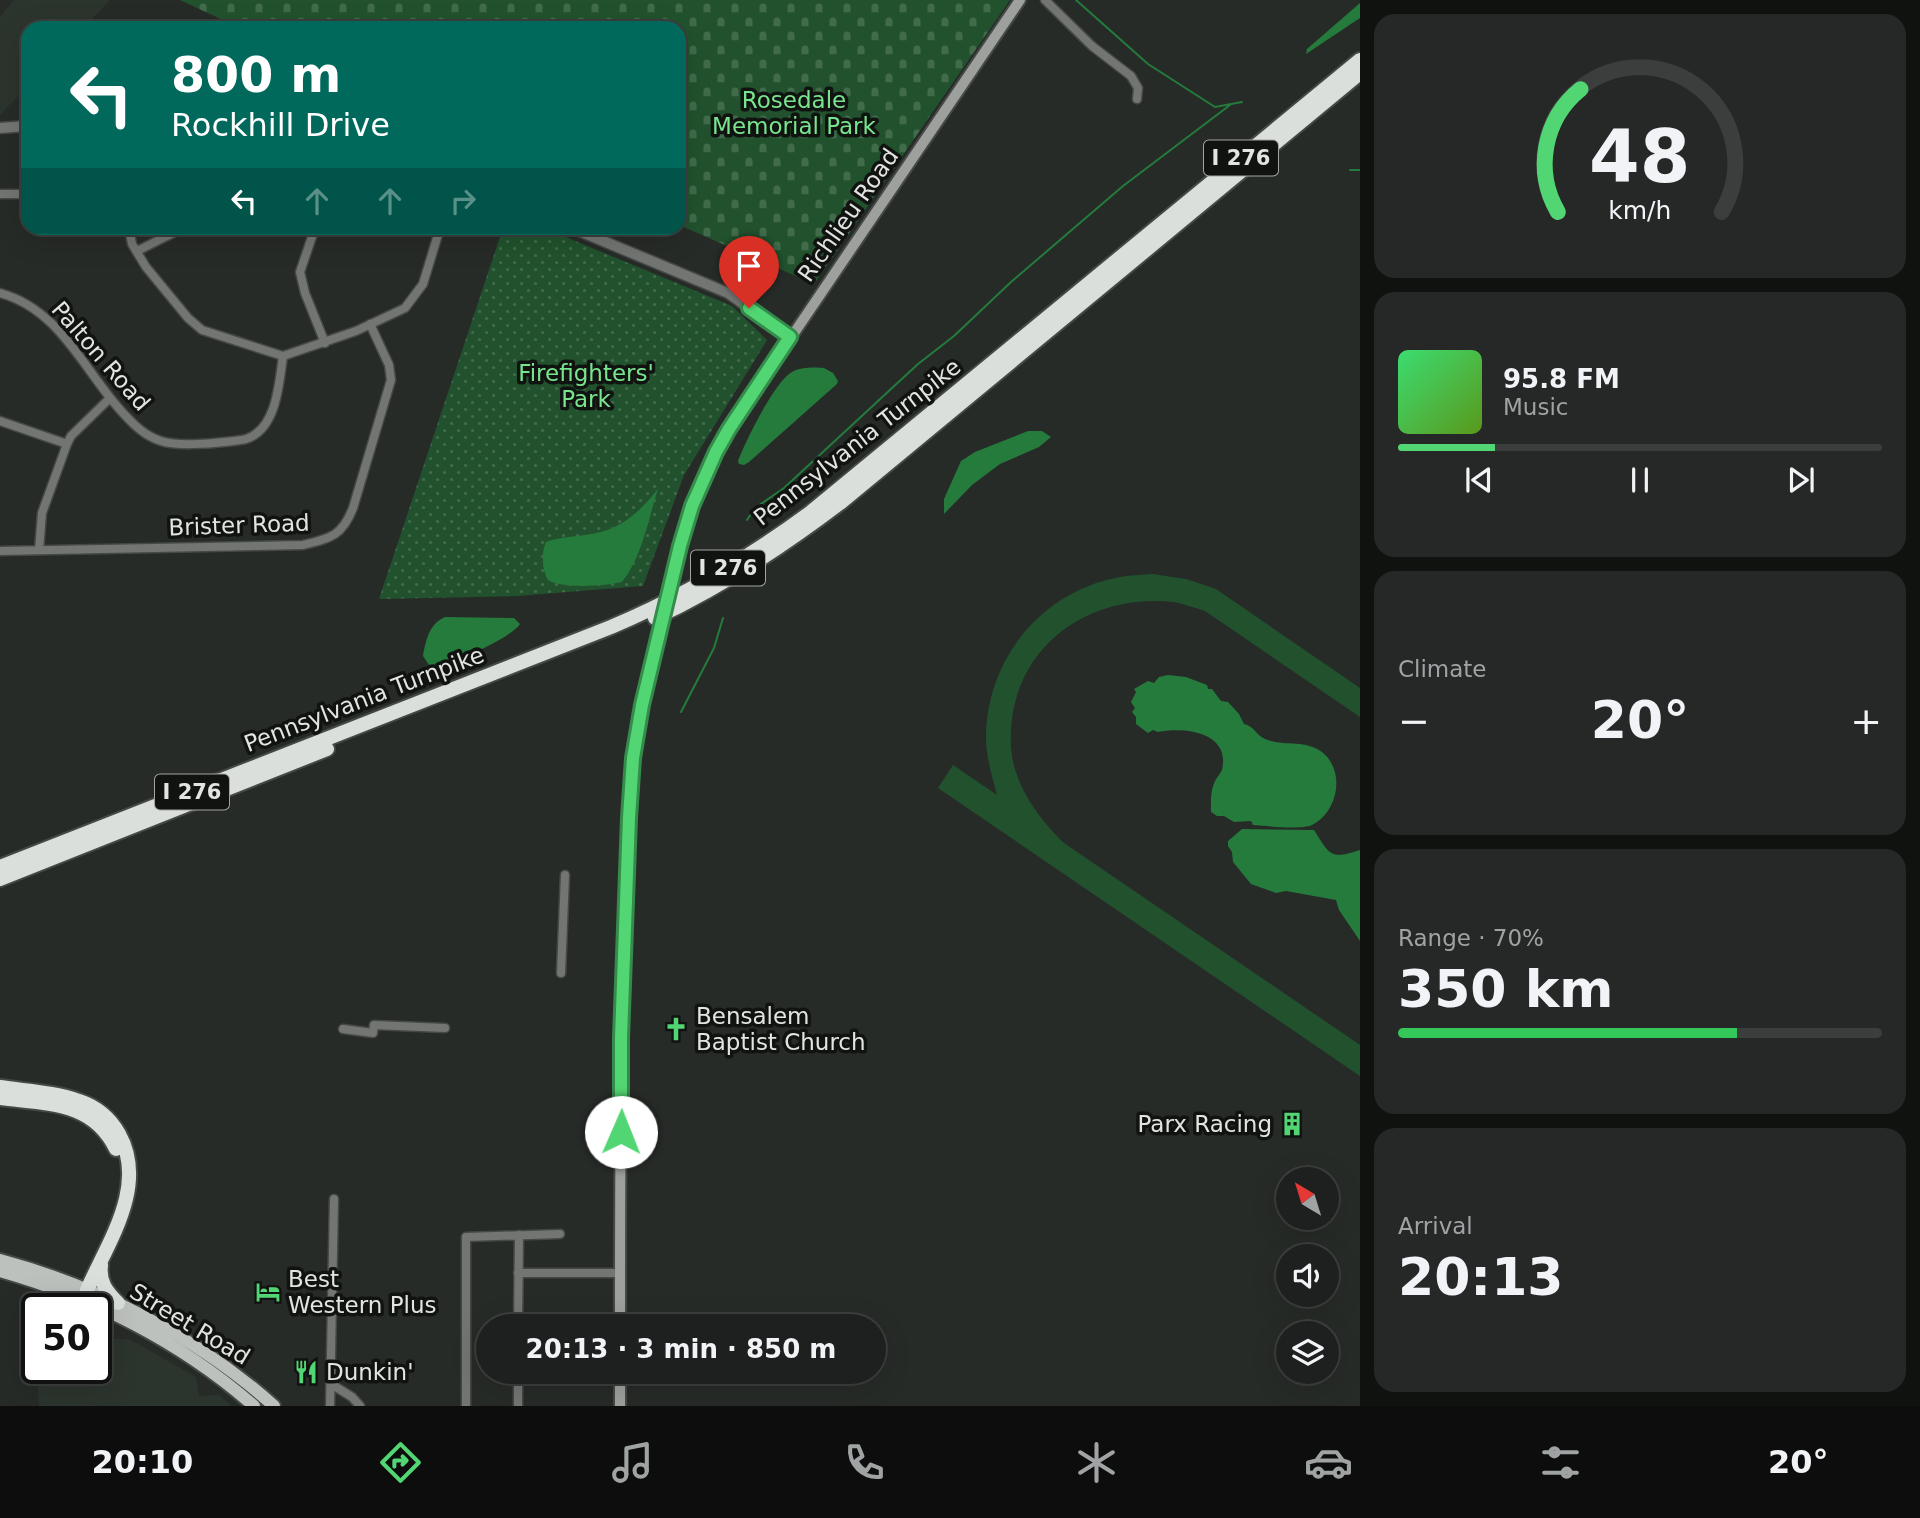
<!DOCTYPE html>
<meta charset="utf-8">
<style>
:root{--surface:#1d201e;--page:#252827;--text:#f1f3f6;--muted:#a0a3a4;--line:#3b3e3c;--accent:#52d673}
body{margin:0;font-family:"DejaVu Sans",sans-serif;background:var(--page);color:var(--text);height:100vh;display:flex;flex-direction:column;font-size:26px;white-space:nowrap}
*{box-sizing:border-box;margin:0}
p{font-size:23px;color:var(--muted)}
.icon{flex:none;width:38px;height:38px;fill:none;stroke:currentColor;stroke-width:2;stroke-linecap:round;stroke-linejoin:round}
.map{position:relative;flex:1;overflow:hidden}
.sheet{display:flex;flex-direction:column;gap:14px;padding:14px;background:#101210;width:560px}
.sheet>*{flex:none}
.top-card{position:absolute;left:21px;top:21px;width:665px;height:214px;border-radius:21px;box-shadow:0 7px 28px #0002,0 0 0 2px var(--line);background:#00695c;color:#fff;overflow:hidden}
.needle{width:46px;rotate:322deg}
.buttons{position:absolute;left:1276px;top:1167px;display:grid;gap:14px}
.buttons a{display:grid;place-items:center;width:63px;height:63px;border-radius:50%;background:var(--surface);box-shadow:0 7px 28px #0002,0 0 0 2px var(--line);font-size:35px}
.speed{position:absolute;left:21px;top:1293px;display:flex;gap:14px;font-size:35px;font-weight:700;text-align:center}
.speed>*{display:grid;place-content:center;width:91px;height:91px;border-radius:50%;background:var(--surface);box-shadow:0 7px 28px #0002,0 0 0 2px var(--line);line-height:1}
.speed .limit{border:4px solid #111;border-radius:10px;background:#fff;color:#111}
.pin{position:absolute;display:grid;place-items:center;width:60px;height:60px;color:#fff;margin:-72px -30px;border-radius:50% 50% 50% 0;rotate:-45deg;box-shadow:0 0 7px #0007}
.pin .icon{rotate:45deg}
.me{position:absolute;width:77px;margin:-38px;rotate:1deg;stroke-linejoin:round;filter:drop-shadow(0 0 5px #0008)}
.turn{display:flex;align-items:center;gap:24px;height:147px;padding:0 35px;font-size:32px}
.turn .icon{width:91px;height:91px;stroke-width:2.5}
.turn b{display:block;font-size:49px;line-height:60px}
.lanes{display:flex;align-items:center;height:66px;padding:0 35px;background:#0003;justify-content:center;gap:35px;direction:ltr}
.lanes .off{opacity:.35}
.big{font-size:52px;font-weight:700;line-height:1.1}
.sheet .widget{flex:1;display:flex;flex-direction:column;justify-content:center;gap:10px;min-width:0;padding:0 24px;border-radius:21px;background:var(--page)}
.sheet .dial{align-items:center;gap:0}
.dial svg{height:182px;overflow:visible;fill:none;stroke:var(--line);stroke-width:7;stroke-linecap:round;text-anchor:middle}
.dial text{fill:var(--text);stroke:none}
.song{display:flex;align-items:center;gap:21px}
.cover{width:84px;height:84px;border-radius:10px;background:linear-gradient(135deg,hsl(140 70% 55%),hsl(90 70% 35%))}
.played{height:7px;border-radius:4px;background:linear-gradient(90deg,var(--accent) 20%,var(--line) 20%)}
.keys{display:flex;justify-content:space-around;direction:ltr}
.heat{display:flex;justify-content:space-between;align-items:center;font-size:38px;direction:ltr}
.charge{height:10px;border-radius:5px;background:linear-gradient(90deg,#34c759 70%,var(--line) 0)}
.trip{position:absolute;left:476px;top:1314px;width:410px;height:70px;border-radius:35px;background:var(--surface);box-shadow:0 7px 28px #0002,0 0 0 2px var(--line);font-weight:700;line-height:70px;text-align:center}
.tabs{display:flex;height:112px;justify-content:space-around;align-items:center;background:#0c0d0c;color:var(--muted)}
.tabs .icon{width:49px;height:49px}
.tabs .on{color:var(--accent)}
.tabs b{font-size:32px;color:var(--text)}
main{display:flex;flex:1;min-height:0}
.map>svg:first-child{display:block}
</style>
<main>
<div class="map">
<svg width="1360" height="1406" viewBox="0 0 1360 1406">
<defs>
<pattern id="cemetery-stones" width="16" height="16" patternUnits="userSpaceOnUse" patternTransform="scale(1.75)"><rect width="16" height="16" fill="#21522d"/><path d="M2 7V4a2 2 0 0 1 4 0v3zM10 15v-3a2 2 0 0 1 4 0v3z" fill="#416b4b"/></pattern>
<pattern id="park-dots" width="8" height="8" patternUnits="userSpaceOnUse" patternTransform="scale(1.75)"><rect width="8" height="8" fill="#21522d"/><path d="M2 2h.1M6 6h.1" fill="none" stroke="#416b4b" stroke-width="1.8" stroke-linecap="round"/></pattern>
</defs>
<rect width="100%" height="100%" fill="#272b28"/>
<path fill="#2c352d" d="M14,0H110L83,28H28V86L0,115V17Z
M96,1339H129L196,1377L199,1396L219,1395L231,1406H39L37,1371L40,1368H96Z"/>
<path fill="url(#cemetery-stones)" d="M180,0H1010L814,284L679,225V28H240Z"/>
<path fill="url(#park-dots)" d="M503,228H544L732,306L767,340L684,475L643,586L517,596L379,599Z"/>
<path fill="#21522d" d="M1152,574L1186,579L1216,589L1360,688V717L1205,611C1195,608 1184,604 1174,602C1083,592 1006,653 1011,747C1013,784 1039,819 1064,843L1360,1045V1076L938,788L953,765L997,795C992,776 986,757 986,737C987,658 1042,591 1120,577C1130,575 1142,575 1152,574Z"/>
<path fill="#247b3c" d="M1360,3V18L1306,54L1307,49Z
M824,368L833,373L838,381L837,384L749,462L744,465L739,464L738,461C745,442 775,381 792,372C800,367 815,367 824,368Z
M1028,431H1042L1051,437L1039,447L1000,464L972,485L944,514V499L961,461L975,452Z
M658,489C648,520 642,557 622,582C605,586 562,589 548,580C542,570 541,553 546,542C562,536 579,537 596,533C623,528 641,510 658,489Z
M445,617L514,618L520,624C510,639 447,667 429,665L423,656C426,640 429,624 445,617Z
M1168,675L1186,677L1207,685L1208,689H1212L1221,701L1228,702L1239,714L1244,724C1254,726 1256,735 1265,739C1283,747 1304,739 1322,752C1346,771 1338,812 1312,825C1301,830 1267,826 1253,825L1251,821L1234,822L1224,816H1217L1211,812C1211,800 1210,791 1216,779C1217,778 1221,772 1222,770C1231,731 1183,727 1158,732L1153,730L1148,733L1136,724V717L1132,712L1135,708L1131,702L1136,692L1134,689L1148,681L1154,683L1159,677Z
M1242,829L1314,830C1330,855 1330,860 1360,850V941L1339,910L1336,900L1286,891L1276,893L1251,884L1233,862L1232,852L1228,846V841Z"/>
<g fill="none" stroke-linecap="round" stroke-linejoin="round">
<path stroke="#247b3c" stroke-width="2" d="M1076,0L1148,64L1215,107L1242,102
M1350,170H1360
M747,520L755,508L784,488L918,364L954,336L1011,282L1123,186L1230,105
M681,712L714,648L723,618"/>
<g stroke="#454946" stroke-width="11">
<path id="minor" d="M1045,0L1092,46L1131,76L1138,88L1137,99
M0,194H28
M129,228L132,244L146,267L188,318L202,330L283,356L356,331L405,308L423,284L440,228
M190,228H203
M315,228L300,272L305,293L325,343
M137,251L183,228
M0,293C60,309 84,371 123,413C134,425 145,436 161,441C175,446 209,444 224,442C231,441 239,441 246,439C277,429 279,383 283,356
M0,421L67,444
M39,550L42,513L67,444L71,436L109,399
M0,551L303,545C331,538 342,536 353,508L391,380L389,365L370,324
M561,973L565,875
M343,1029L373,1033L374,1025L445,1028
M518,1273H620
M518,1326L519,1235
M331,1384L352,1397L360,1406
M330,1406L334,1199
M466,1406V1237L560,1234
M518,1406V1372"/>
</g>
<g stroke="#454946" stroke-width="13">
<path id="tertiary" d="M162,28L182,26L201,28
M0,128L28,126
M572,228L728,293L790,337"/>
</g>
<g stroke="#454946" stroke-width="14">
<path id="secondary" d="M680,546L705,475L729,429L1020,0
M620,1326C620,1197 620,1067 625,938C628,847 629,758 650,669
M620,1372V1406"/>
</g>
<g stroke="#454946" stroke-width="16">
<path id="primary" d="M0,1260C100,1287 197,1337 274,1406
M0,1271C92,1297 181,1342 254,1406"/>
</g>
<g stroke="#454946" stroke-width="18">
<path id="motorway" d="M655,618C721,587 782,547 840,503L1360,73
M0,867L611,627C682,597 749,558 811,512L1360,60
M0,879L327,749
M0,1087C26,1091 55,1092 79,1101C97,1107 110,1118 119,1134C148,1186 108,1242 87,1290
M0,1098C47,1104 93,1101 116,1149
M101,1265C99,1282 106,1291 118,1303"/>
</g>
<use href="#minor" stroke="#737573" stroke-width="8"/>
<use href="#tertiary" stroke="#737573" stroke-width="10"/>
<use href="#secondary" stroke="#9da09d" stroke-width="10"/>
<use href="#primary" stroke="#bdc1bd" stroke-width="12"/>
<use href="#motorway" stroke="#dadfdb" stroke-width="14"/>
<g stroke="#454946" stroke-width="14" stroke-linecap="butt">
<path id="secondary-bridge" d="M650,669L680,546"/>
</g>
<use href="#secondary-bridge" stroke="#9da09d" stroke-width="10"/>
</g>
<g fill="none" stroke-linecap="round" stroke-linejoin="round">
<g stroke="#358b4b" stroke-width="18">
<path id="route" d="M621,1132V1038L629,818L633,758L642,705L680,546L692,506L716,452L729,429L790,337L749,308"/>
</g>
<use href="#route" stroke="#52d673" stroke-width="12"/>
</g>
<defs>
<g id="church-bare" transform="scale(1.89)"><path d="M-1.2-6h2.4v3.5h3.3v2.4h-3.3V6h-2.4V-.1h-3.3v-2.4h3.3Z" fill="#52d673" stroke="#111311" stroke-width="2.5" paint-order="stroke"/></g>
<g id="building-bare" transform="scale(1.89)"><path d="M-4-6H4V6H1V3H-1V6H-4ZM-2.5-4.3h1.7v1.8h-1.7ZM.8-4.3h1.7v1.8H.8ZM-2.5-1h1.7V.8h-1.7ZM.8-1h1.7V.8H.8Z" fill="#52d673" stroke="#111311" stroke-width="2.5" paint-order="stroke"/></g>
<g id="hotel-bare" transform="scale(1.89)"><path d="M-6-4.5h1.5V1H6V5H4.5V3h-9V5H-6ZM-4 0a1.8 1.8 0 1 1 3.6 0ZM.5 0V-2.5h3Q6-2.5 6 0Z" fill="#52d673" stroke="#111311" stroke-width="2.5" paint-order="stroke"/></g>
<g id="restaurant-bare" transform="scale(1.89)"><path d="M-5-6h1v4h1v-4h1v4h1v-4h1v5L-1.5 .5V6h-2V.5L-5-1ZM5-6V6H3V1.5H1.5Q1.5-4 5-6Z" fill="#52d673" stroke="#111311" stroke-width="2.5" paint-order="stroke"/></g>
</defs>
<g fill-rule="evenodd">
<use href="#church-bare" x="676" y="1029"/>
<use href="#building-bare" x="1292" y="1124"/>
<use href="#hotel-bare" x="268" y="1292"/>
<use href="#restaurant-bare" x="306" y="1372"/>
</g>
<g text-anchor="middle" stroke-width="7" stroke-linejoin="round" paint-order="stroke">
<g fill="#111311" stroke="#a3a5a3" stroke-width="2">
<rect x="1204" y="140.5" width="74" height="35" rx="5"/>
<rect x="691" y="550.5" width="74" height="35" rx="5"/>
<rect x="155" y="774.5" width="74" height="35" rx="5"/>
</g>
<g font-size="21" font-weight="bold" fill="#e1e4e1">
<text x="1241" y="165">I 276</text>
<text x="728" y="575">I 276</text>
<text x="192" y="799">I 276</text>
</g>
<g font-size="23" fill="#78e48e" stroke="#111311">
<text x="794" y="108">Rosedale<tspan x="794" dy="26">Memorial Park</tspan></text>
<text x="586" y="381">Firefighters'<tspan x="586" dy="26">Park</tspan></text>
</g>
<g font-size="23" fill="#e1e4e1" stroke="#111311">
<text transform="translate(848 215) rotate(-55)" y="8">Richlieu Road</text>
<text transform="translate(101 356) rotate(49)" y="8">Palton Road</text>
<text transform="translate(857 442) rotate(-38)" y="8">Pennsylvania Turnpike</text>
<text transform="translate(239 525) rotate(-2)" y="8">Brister Road</text>
<text transform="translate(364 699) rotate(-21)" y="8">Pennsylvania Turnpike</text>
<text transform="translate(190 1324) rotate(31)" y="8">Street Road</text>
</g>
<g font-size="23" fill="#e1e4e1" stroke="#111311" text-anchor="start">
<text x="696" y="1024">Bensalem<tspan x="696" dy="26">Baptist Church</tspan></text>
<text x="1272" y="1132" text-anchor="end">Parx Racing</text>
<text x="288" y="1287">Best<tspan x="288" dy="26">Western Plus</tspan></text>
<text x="326" y="1380">Dunkin'</text>
</g>
</g>
</svg>
<div class="buttons">
<a><svg class="needle" viewBox="-14 -14 28 28"><path d="M0-13l5 13h-10z" fill="#e53935"/><path d="M0 13l5-13h-10z" fill="#a0a3a4"/></svg></a>
<a><svg class="icon" aria-label="sound" viewBox="0 0 24 24"><path d="M4 9h4l5-4v14l-5-4H4zM17 9q2 3 0 6"/></svg></a>
<a><svg class="icon" aria-label="layers" viewBox="0 0 24 24"><path d="M12 4l9 5-9 5-9-5zM3 14l9 5 9-5"/></svg></a>
</div>
<div class="speed"><div class="limit">50</div></div>
<div class="pin" style="left:749px;top:308px;background:#d93025"><svg class="icon" aria-label="arrive" viewBox="0 0 24 24"><path d="M6 21V4h12l-3 4 3 4H6"/></svg></div>
<svg class="me" style="left:621px;top:1132px" viewBox="-20 -20 40 40"><circle r="19" fill="#fff"/><path d="M0-13L10 11 0 6-10 11z" fill="#52d673"/></svg>
<div class="trip">20:13 · 3 min · 850 m</div>
<div class="top-card">
<div class="turn"><svg class="icon" aria-label="left" viewBox="0 0 24 24"><path d="M17 20v-9H6M10 6l-5 5 5 5"/></svg><div><b>800 m</b>Rockhill Drive</div></div>
<div class="lanes"><svg class="icon" aria-label="left" viewBox="0 0 24 24"><path d="M17 20v-9H6M10 6l-5 5 5 5"/></svg><svg class="icon off" aria-label="ahead" viewBox="0 0 24 24"><path d="M12 20V5M6 11l6-6 6 6"/></svg><svg class="icon off" aria-label="ahead" viewBox="0 0 24 24"><path d="M12 20V5M6 11l6-6 6 6"/></svg><svg class="icon off" aria-label="right" viewBox="0 0 24 24"><path d="M7 20v-9h11M14 6l5 5-5 5"/></svg></div>
</div>
</div>
<section class="sheet">
<div class="widget dial"><svg viewBox="0 0 100 80">
<path d="M14 69A42 42 0 1 1 86 69"/>
<path d="M14 69A42 42 0 0 1 24 15" stroke="#52d673"/>
<text x="50" y="56" font-size="32" font-weight="700">48</text>
<text x="50" y="72" font-size="11">km/h</text>
</svg></div>
<div class="widget">
<div class="song"><i class="cover"></i><div><b>95.8 FM</b><p>Music</p></div></div>
<div class="played"></div>
<div class="keys"><svg class="icon" aria-label="previous" viewBox="0 0 24 24"><path d="M18 5L8 12l10 7zM5 5v14"/></svg><svg class="icon" aria-label="pause" viewBox="0 0 24 24"><path d="M8 5v14M16 5v14"/></svg><svg class="icon" aria-label="next" viewBox="0 0 24 24"><path d="M6 5l10 7-10 7zM19 5v14"/></svg></div>
</div>
<div class="widget"><p>Climate</p>
<div class="heat"><a>−</a><b class="big">20°</b><a>+</a></div>
</div>
<div class="widget"><p>Range · 70%</p><b class="big">350 km</b><div class="charge"></div></div>
<div class="widget"><p>Arrival</p><b class="big">20:13</b></div>
</section>
</main>
<nav class="tabs">
<b>20:10</b>
<svg class="icon on" aria-label="directions" viewBox="0 0 24 24"><path d="M12 3l9 9-9 9-9-9zM9 14v-3h6M13 9l2 2-2 2"/></svg>
<svg class="icon" aria-label="music" viewBox="0 0 24 24"><path d="M9 18V5l10-2v13"/><circle cx="6" cy="18" r="3"/><circle cx="16" cy="16" r="3"/></svg>
<svg class="icon" aria-label="phone" viewBox="0 0 24 24"><path d="M5 4h4l2 5-3 2q2 4 5 5l2-3 5 2v4C11 20 4 13 5 4z"/></svg>
<svg class="icon" aria-label="climate" viewBox="0 0 24 24"><path d="M12 3v18M4 7l16 10M4 17L20 7"/></svg>
<svg class="icon" aria-label="car" viewBox="0 0 24 24"><path d="M5 17H2v-5l4-1 3-4h7l3 4 3 1v5h-3M9 17h6M6 11h13"/><circle cx="7" cy="17" r="2"/><circle cx="17" cy="17" r="2"/></svg>
<svg class="icon" aria-label="filters" viewBox="0 0 24 24"><path d="M4 7h16M4 17h16"/><circle cx="9" cy="7" r="2"/><circle cx="15" cy="17" r="2"/></svg>
<b>20°</b>
</nav>
